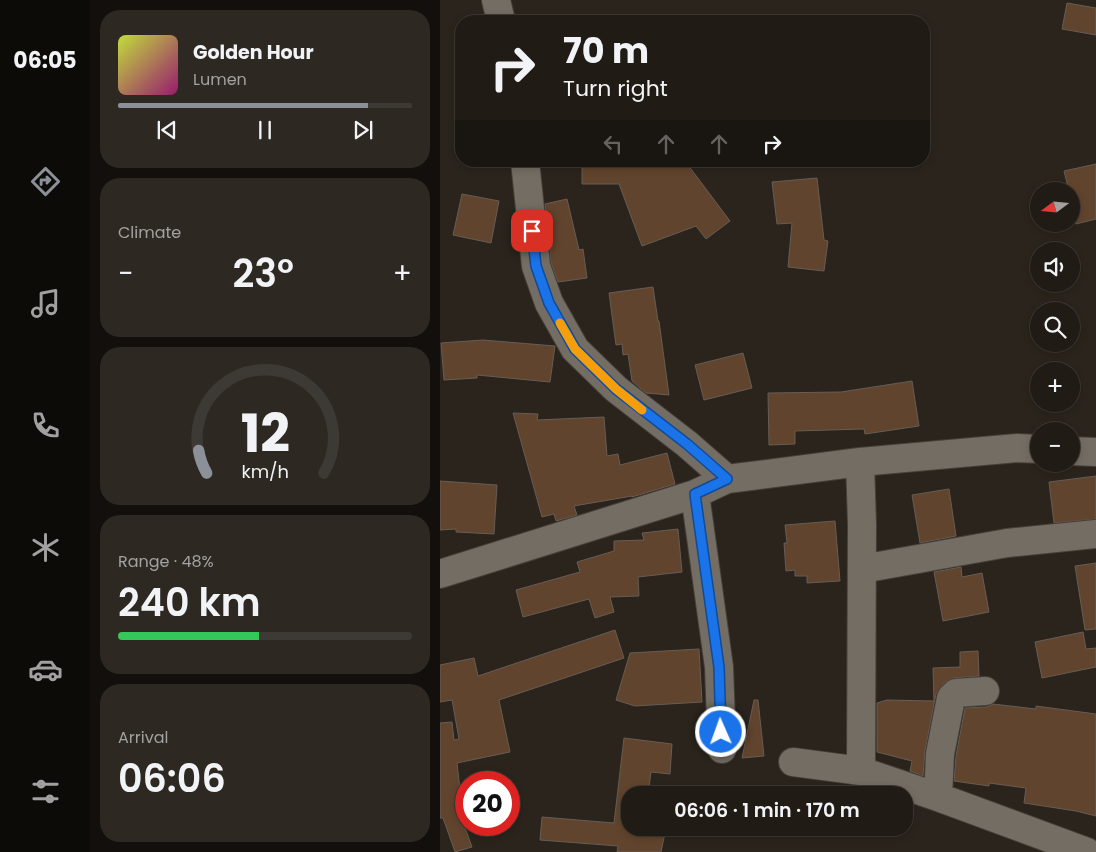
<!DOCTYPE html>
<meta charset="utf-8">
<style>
:root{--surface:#201b15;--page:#2d2822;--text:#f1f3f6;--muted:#a2a1a0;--line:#3d3934;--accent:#8c9099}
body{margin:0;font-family:Poppins,sans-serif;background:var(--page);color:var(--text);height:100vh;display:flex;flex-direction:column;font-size:19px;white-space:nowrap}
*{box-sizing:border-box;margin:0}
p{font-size:16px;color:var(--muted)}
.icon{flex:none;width:28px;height:28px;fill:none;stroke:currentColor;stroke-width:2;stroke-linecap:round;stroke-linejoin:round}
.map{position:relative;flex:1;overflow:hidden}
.side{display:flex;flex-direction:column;gap:10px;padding:10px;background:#120f0c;width:350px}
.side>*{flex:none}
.hud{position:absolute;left:15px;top:15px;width:475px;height:152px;border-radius:20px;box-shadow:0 2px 8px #0003,0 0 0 1px var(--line);background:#201b15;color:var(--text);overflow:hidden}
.needle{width:32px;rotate:254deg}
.tools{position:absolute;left:590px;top:182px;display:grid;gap:10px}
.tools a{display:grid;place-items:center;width:50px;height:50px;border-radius:50%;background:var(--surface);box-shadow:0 2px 8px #0003,0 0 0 1px var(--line);font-size:25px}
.speed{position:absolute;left:15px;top:771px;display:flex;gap:10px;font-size:25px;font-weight:700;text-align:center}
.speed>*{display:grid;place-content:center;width:65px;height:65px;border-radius:50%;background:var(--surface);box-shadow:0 2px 8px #0003,0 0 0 1px var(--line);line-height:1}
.speed .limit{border:8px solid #d22;background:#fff;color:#111}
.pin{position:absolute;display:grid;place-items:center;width:42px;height:42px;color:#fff;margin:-21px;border-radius:10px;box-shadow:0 2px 8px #0006}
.me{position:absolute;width:55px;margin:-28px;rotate:358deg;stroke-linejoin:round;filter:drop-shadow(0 0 4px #0008)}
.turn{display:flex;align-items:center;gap:18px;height:105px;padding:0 25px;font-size:22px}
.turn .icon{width:65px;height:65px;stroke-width:2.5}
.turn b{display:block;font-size:35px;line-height:42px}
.lanes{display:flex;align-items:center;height:48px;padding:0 25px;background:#0003;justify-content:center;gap:25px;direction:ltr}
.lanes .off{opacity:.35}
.big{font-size:38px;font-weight:600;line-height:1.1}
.side .card{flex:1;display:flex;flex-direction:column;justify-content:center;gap:8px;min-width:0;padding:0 18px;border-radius:20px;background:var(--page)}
.side .dial{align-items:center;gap:0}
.dial svg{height:130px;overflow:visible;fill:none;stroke:var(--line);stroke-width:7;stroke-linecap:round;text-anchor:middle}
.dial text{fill:var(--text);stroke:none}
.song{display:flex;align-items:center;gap:15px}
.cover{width:60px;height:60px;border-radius:8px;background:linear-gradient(135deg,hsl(70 70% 55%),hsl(320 70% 35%))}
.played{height:5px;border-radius:2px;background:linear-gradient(90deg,var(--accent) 85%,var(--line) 85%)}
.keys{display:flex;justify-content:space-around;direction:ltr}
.heat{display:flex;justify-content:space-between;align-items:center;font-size:28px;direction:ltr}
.charge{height:8px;border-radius:4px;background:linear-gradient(90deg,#34c759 48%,var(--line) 0)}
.trip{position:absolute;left:181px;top:786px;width:292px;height:50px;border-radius:20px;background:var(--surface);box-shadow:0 2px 8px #0003,0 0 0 1px var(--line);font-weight:600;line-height:50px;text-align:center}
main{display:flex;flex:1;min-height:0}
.menu{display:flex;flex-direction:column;width:90px;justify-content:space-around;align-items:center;background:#0d0b08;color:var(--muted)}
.menu .icon{width:35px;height:35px}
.menu .on{color:var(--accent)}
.menu b{font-size:22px;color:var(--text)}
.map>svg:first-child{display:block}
</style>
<main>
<nav class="menu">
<b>06:05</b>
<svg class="icon on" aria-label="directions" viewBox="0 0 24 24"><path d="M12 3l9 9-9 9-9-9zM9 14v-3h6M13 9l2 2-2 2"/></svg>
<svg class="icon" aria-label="music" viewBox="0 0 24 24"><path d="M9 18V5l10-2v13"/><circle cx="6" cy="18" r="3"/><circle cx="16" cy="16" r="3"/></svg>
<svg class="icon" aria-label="phone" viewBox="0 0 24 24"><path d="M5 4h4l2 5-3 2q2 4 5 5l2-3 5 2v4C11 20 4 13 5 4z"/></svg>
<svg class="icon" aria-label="climate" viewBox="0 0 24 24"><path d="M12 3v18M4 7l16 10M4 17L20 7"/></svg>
<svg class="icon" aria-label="car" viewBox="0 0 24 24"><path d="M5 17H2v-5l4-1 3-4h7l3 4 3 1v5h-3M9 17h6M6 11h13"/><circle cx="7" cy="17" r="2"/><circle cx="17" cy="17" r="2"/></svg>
<svg class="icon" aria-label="filters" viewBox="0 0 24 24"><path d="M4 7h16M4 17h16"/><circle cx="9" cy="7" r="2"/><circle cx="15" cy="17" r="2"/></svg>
</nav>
<section class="side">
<div class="card">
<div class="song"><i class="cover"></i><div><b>Golden Hour</b><p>Lumen</p></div></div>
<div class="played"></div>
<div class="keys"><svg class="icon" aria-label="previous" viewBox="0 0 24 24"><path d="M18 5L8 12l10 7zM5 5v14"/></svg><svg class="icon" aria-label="pause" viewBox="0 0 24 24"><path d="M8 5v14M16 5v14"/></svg><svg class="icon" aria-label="next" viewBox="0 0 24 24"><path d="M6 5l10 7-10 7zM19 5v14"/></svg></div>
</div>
<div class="card"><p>Climate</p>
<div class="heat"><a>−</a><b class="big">23°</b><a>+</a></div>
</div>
<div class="card dial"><svg viewBox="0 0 100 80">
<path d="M14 69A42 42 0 1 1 86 69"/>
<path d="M14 69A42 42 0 0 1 9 55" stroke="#8c9099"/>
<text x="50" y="56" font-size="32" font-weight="700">12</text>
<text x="50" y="72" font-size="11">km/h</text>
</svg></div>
<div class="card"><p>Range · 48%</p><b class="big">240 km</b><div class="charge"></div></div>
<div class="card"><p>Arrival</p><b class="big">06:06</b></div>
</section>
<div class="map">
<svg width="656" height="852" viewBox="0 0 656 852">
<rect width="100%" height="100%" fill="#2a241c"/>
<path fill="#61442d" stroke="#675d55" d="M627,3L656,8V35L622,29Z
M245,161L290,221L266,239L256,226L202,246L179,184H142V162Z
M656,164V219L636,224L631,203V191H629L624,171Z
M377,178L384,240L388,241L384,271L348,267L352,223L337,224L332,182Z
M22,194L59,201L51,243L13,235Z
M127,199L139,250L143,249L147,278L118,282L111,263L105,204Z
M213,287L218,321H219L229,395L206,393L192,381L188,354L183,355L182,344L176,345L169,293Z
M43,340L115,346L110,382L37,375V378L4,380L1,343Z
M303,353L312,388L264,400L255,365Z
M472,381L479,426L425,434L424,429L355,431V444L329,445L328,393L401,392Z
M73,413L98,414L97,420L164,417L167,456L178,454L180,465L227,453L235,484L192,497V496L134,506L137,515L116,521L114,514L102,517Z
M656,476V519L614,523L609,482Z
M0,481L57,485L54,534L16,532V529L0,530Z
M509,489L516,536L480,543L472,495Z
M395,521L400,581L367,583V576H355V570L346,571L344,543H347L345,525Z
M238,529L242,572L198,577L199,596L170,597L174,612L155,618L149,599L83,617L76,590L140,572L137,562L174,551V541L204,540L202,533Z
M656,563V629L645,630L635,566Z
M521,567L522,577L542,573L549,612L503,621L494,572Z
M175,630L184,658L59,700L70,752L17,763L24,825L32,847L15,852L3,818H0V723L12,722L14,740L19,739L12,700L0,702V665L34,658L38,676Z
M643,632L646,649L656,648V667L602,678L595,642Z
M259,649L262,702L195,706L176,700L190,653Z
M538,651L539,676L514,678L505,682L496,694L485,751L483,776L470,771L472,761L437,752V703L447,700L494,701L493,668L520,667V652Z
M314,700H318L324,756L302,758Z
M553,704L596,709V706L656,714V816L636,811L584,803L586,788L549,783V786L514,781L516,756L525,708L546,707Z
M184,738L232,744L230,774L211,772L208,795H190V828H226L221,852H177L178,846L100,840L102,817L174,823Z"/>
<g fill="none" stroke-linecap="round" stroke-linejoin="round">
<g stroke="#454039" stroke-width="30">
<path id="minor" d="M56,0L61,21
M85,161L96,266L109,303L135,349L176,389L247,444L287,479
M631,451L656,452
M420,462L422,524L421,771
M255,494L279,667L282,749
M422,569L567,543L656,534
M0,574L255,494L287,479L420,462L577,448L599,449
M353,762L421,771L498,797L647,852
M498,797L500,754L511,698L516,693L545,691"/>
</g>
<use href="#minor" stroke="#746d63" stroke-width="28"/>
</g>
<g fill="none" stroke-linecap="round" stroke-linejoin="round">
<g stroke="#114b97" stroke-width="12">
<path id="route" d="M92,231L96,266L109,303L135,349L176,389L247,444L287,479L255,494L279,667L281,732"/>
</g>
<use href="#route" stroke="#1a73e8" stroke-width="9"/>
<path stroke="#f59e0b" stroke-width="9" d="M120,323L135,349L176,389L202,410"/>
</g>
</svg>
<div class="tools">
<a><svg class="needle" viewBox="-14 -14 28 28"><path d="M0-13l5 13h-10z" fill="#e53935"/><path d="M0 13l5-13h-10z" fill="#a2a1a0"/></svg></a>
<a><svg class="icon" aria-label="sound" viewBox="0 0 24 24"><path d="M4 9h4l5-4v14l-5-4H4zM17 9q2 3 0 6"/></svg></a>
<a><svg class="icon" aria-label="search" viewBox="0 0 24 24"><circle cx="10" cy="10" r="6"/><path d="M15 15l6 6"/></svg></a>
<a>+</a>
<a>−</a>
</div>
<div class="speed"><div class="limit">20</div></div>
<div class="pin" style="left:92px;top:231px;background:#d93025"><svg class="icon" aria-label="arrive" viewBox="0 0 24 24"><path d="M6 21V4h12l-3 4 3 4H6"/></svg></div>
<svg class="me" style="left:281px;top:732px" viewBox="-20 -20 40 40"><circle r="17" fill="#1a73e8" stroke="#fff" stroke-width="3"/><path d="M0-11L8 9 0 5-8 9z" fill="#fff"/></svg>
<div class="trip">06:06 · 1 min · 170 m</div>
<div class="hud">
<div class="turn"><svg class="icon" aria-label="right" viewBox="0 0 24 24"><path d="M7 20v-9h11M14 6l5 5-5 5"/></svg><div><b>70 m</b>Turn right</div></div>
<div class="lanes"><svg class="icon off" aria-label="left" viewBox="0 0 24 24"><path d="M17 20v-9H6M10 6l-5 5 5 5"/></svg><svg class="icon off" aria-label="ahead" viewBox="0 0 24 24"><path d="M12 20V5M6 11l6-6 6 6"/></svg><svg class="icon off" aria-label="ahead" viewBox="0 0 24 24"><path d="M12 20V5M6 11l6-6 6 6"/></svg><svg class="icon" aria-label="right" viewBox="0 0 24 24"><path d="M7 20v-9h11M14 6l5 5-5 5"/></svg></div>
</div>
</div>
</main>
